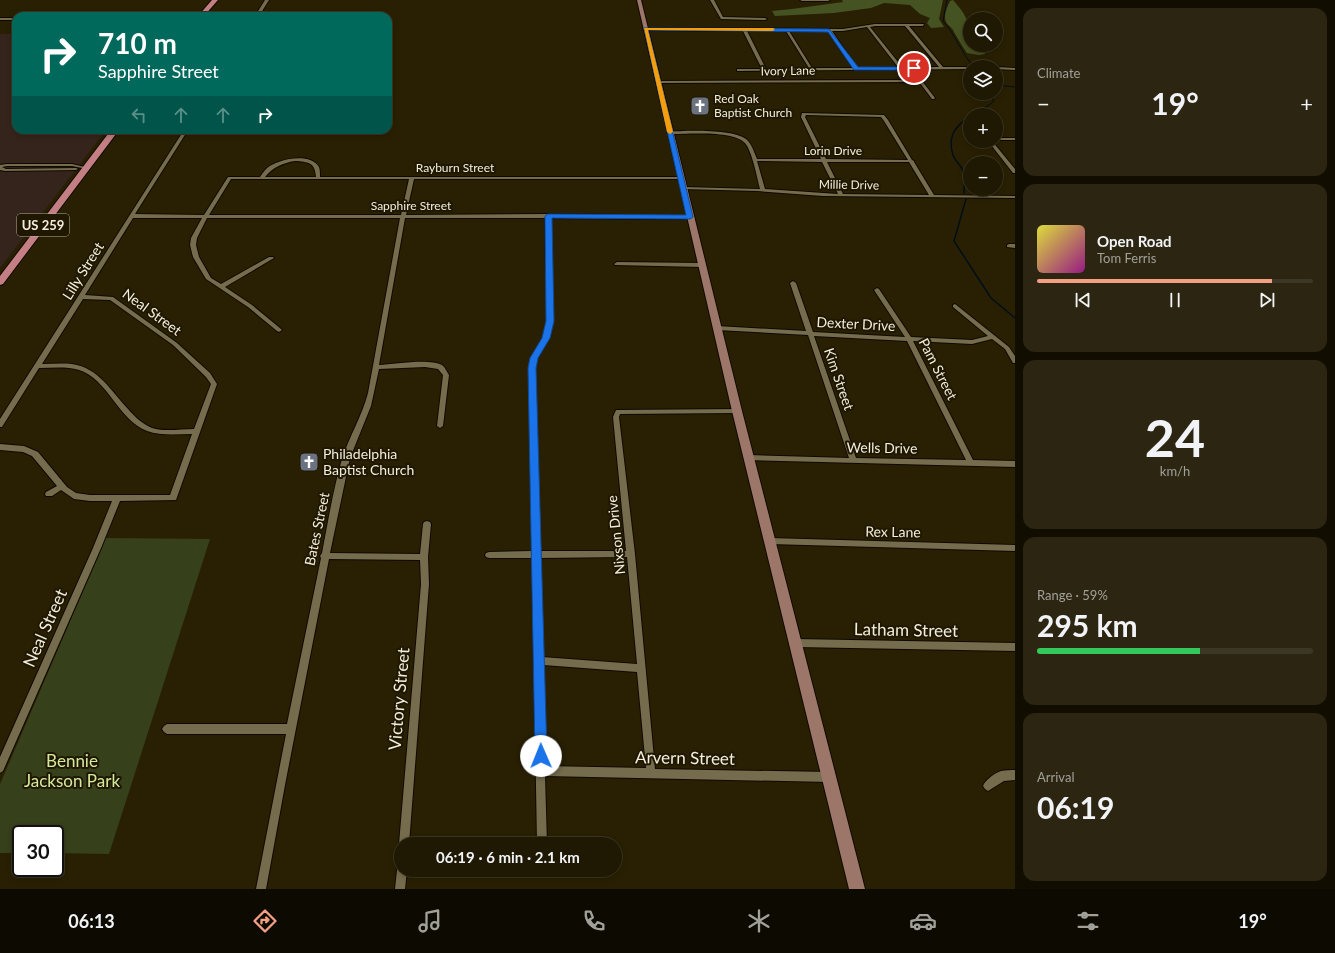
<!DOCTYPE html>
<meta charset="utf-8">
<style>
:root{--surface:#1f1802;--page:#2c2511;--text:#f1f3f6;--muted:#a1a099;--line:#3c3724;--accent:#f39f83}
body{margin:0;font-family:Lato,sans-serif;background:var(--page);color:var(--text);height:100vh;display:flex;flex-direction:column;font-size:15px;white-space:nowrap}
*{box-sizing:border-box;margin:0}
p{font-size:13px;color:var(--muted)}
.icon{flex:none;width:22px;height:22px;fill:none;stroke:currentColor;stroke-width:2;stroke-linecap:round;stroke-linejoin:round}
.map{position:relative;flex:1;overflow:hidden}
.details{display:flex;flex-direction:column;gap:8px;padding:8px;background:#110d01;width:320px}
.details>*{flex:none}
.banner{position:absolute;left:12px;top:12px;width:380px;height:122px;border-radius:12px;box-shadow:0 2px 6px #0003,0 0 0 1px var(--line);background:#00695c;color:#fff;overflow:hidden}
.tools{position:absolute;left:963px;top:12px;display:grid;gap:8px}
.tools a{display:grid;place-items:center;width:40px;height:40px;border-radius:50%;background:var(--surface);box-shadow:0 2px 6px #0003,0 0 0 1px var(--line);font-size:20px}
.speed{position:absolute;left:12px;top:825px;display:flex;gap:8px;font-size:20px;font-weight:700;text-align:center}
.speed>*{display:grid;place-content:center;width:52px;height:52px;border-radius:50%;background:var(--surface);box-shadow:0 2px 6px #0003,0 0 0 1px var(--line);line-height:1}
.speed .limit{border:2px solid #111;border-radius:6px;background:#fff;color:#111}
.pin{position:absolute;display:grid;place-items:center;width:34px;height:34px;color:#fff;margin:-17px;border:2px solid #fff;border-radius:50%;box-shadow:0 1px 4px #0007}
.me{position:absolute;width:44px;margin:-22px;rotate:359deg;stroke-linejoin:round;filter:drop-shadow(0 0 3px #0008)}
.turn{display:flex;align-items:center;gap:14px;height:84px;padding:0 20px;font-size:18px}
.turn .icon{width:52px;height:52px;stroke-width:2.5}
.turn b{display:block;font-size:28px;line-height:34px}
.lanes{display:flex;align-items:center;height:38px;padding:0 20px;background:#0003;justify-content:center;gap:20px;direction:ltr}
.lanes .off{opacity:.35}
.big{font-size:30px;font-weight:700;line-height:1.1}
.details .tile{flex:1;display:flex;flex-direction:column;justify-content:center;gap:6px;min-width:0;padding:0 14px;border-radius:12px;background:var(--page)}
.details .dial{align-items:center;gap:0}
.dial b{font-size:52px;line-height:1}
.song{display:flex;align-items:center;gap:12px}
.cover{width:48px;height:48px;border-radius:6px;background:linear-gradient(135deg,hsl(60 70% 55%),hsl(310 70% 35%))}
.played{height:4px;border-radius:2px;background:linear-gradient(90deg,var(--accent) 85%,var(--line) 85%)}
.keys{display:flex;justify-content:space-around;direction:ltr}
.heat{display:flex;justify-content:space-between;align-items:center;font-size:22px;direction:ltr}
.charge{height:6px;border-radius:3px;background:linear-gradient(90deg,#34c759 59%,var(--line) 0)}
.trip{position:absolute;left:394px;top:837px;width:228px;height:40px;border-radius:20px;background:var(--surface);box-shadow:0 2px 6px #0003,0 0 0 1px var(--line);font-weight:700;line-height:40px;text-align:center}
.tabs{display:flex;height:64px;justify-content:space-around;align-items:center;background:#0c0a01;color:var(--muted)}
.tabs .icon{width:28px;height:28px}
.tabs .selected{color:var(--accent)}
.tabs b{font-size:18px;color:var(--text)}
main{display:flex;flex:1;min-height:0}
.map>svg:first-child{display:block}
</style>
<main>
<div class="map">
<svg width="1015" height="889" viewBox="0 0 1015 889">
<rect width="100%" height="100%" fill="#292003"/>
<path fill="#35241c" d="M0,34H16V130H106L0,268Z"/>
<path fill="#36401a" d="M106,538L210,539L109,854L55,853V834H21V853H0V784Z"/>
<path fill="#455221" d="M842,0H943L939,19L944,27L931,28L927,23L930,18L920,14L910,5L884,3L871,8L834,13L775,16L772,11L792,9L843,2Z
M953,0C968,17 970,23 970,45H980L985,54L979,55L967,53C962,46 958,39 954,32C953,28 948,26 946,22C943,16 947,7 950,1Z"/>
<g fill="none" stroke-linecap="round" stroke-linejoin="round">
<path stroke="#000f16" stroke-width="1" d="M947,0L943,21C955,34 961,52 973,66
M996,85L1015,87
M985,108L994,101L988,93"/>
<path stroke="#000f16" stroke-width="1.5" d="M964,193C964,186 966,178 963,171C961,165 955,161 953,155C944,127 968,118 986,107
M966,199L954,241L991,298L1015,318"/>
<g stroke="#110900" stroke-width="2">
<path id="street" d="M265,0H269L259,16H255Z
M710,0H714L723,17L765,18L767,19L765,20L721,19Z
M800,0H830L828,1H802Z
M0,18H16V20H0Z
M875,24H924L923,26H909L943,67H970V69L738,71H737V69H762L743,31L645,30L643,29L645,28L843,29ZM875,26H905L939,67H902L870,27ZM867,27L898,67L857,68L832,31H843ZM747,31H786L809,68L766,69ZM789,31H828L853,68H812Z
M995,67H996L1015,68V70L996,69Z
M916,80L922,81L935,98L934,99H932L920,83L916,82L658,83L656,82L658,81Z
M802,113L884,115L888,120L912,160L914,161V162L934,195L1015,196V198L823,196L757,191L683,189L681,188L683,187L760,189C757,177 752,151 745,143C733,130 687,134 670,134L668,133V132C685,130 733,129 746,139C752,144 754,152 757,159H821L801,117ZM806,115L881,117L884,121L908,160L826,159L805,117ZM757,161L822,162L838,194L765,189ZM827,162H909L929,195L843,194Z
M184,130H188L135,214L204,215L228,177H260C262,174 264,171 266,169C277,159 310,152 319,167C320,170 320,173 320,177H683V179H414L406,215L548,214L692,216V218L690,219L551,218L553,321L549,338L537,358L535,368L540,551H626L613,417L616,410L739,409L740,411L737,413L620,414L619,417L635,554L655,769L829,772L832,774L834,777L832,780L829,782L545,776L547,844H537L532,558H489L486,557L485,555L486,553L489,552L532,551L529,368L531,358L543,338L547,321L545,218H405L379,365C394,364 430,358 442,365C445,367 447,372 449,375L443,426L440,428L437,426L443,375L438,369L425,367L379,369L371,406L350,458L330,553L420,554L423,524L424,522L427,521L430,522L431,524L428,557L429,584L409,844H401V848L399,844L421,584L420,560L329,559L285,785L266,889H256L286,734H167L164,732L162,729L164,726L167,724H287L321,558L320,556L322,553C328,522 333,490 342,459C349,437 362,416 368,393L400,218H207L197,238L196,245L199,257L211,278L221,284L269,257H273L274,258L225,287L252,305L281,329L282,330L279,332L277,331L248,307L206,279L193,257L190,245L191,238L202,218H133L85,295L113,297L177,343L210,373L217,384L176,500L120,501L101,548L3,771L0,773V757L93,548L112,501H90L74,499L61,490L52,496H46L45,494L46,492L57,486L32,456L23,452L0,450V444L24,446L38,452L67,487L76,493L90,495H170L192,434C177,434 161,436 147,431C118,420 108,379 79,370C66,366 52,368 39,368L2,427H0V419ZM295,161C308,162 315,162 316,177H265C273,167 283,163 295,161ZM231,179H409L401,215H209ZM83,299L110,300L173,345L206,377L211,384L194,429C181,429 165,432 152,428C142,424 134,416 128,409C111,391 99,368 72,364C62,363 52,364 42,364ZM627,557L637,664L542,657L540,558ZM543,665L637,672L646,768L545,766Z
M996,138H1015V140H996Z
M988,141H992L1015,169V173H1013Z
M7,164H72L89,168L87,169L72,166H7L2,167L6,169L76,168L78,169L76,170L5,171L0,170V165Z
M1009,244H1015V248L1007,247V245Z
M617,262L701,263L704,265L701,267L615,265L614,264Z
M793,281L796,283L813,332L905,337L874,290L877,288L879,289L911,337L972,340L988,336L953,307V305L955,304L1009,347L1015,356V363H1013L1005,349L992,339L972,344L913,341L973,460L1015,461V467L746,460L745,458L746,456L749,455L849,458L808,335L717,330L714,328L717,326L806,331L790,283ZM814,336L907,341L966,460L856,458Z
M770,538L1015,545V551L770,544L767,543L766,541L767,539Z
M796,639L1015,643V651L796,647L793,646L792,643L793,640Z
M1015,770V780L1004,781L988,791L985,789L983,786C985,780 995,773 1001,771C1006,770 1011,770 1015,770Z
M401,865V870H407L405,889H395L397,870L398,866Z"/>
</g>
<g stroke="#110900" stroke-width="2">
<path id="secondary" d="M637,0H641L742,411L865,889H849L732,411Z"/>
</g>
<g stroke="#110900" stroke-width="2">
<path id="primary" d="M212,0H218L204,16H198Z
M111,130H119L3,284L0,285V276Z"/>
</g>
<use href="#street" fill="#756c4d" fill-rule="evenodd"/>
<use href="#secondary" fill="#9c7668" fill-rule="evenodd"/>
<use href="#primary" fill="#c47f84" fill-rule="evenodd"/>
</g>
<path fill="#1a73e8" stroke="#114b97" d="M644,28L829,29L858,67H914L916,68L914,70H854L828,32L648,30L693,217L690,219L552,218L554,321L550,338L538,358L536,368L547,756L545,760L541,762L536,760L535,756L528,368L530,358L542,338L546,321L545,216L548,214L686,215Z"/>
<path fill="#f59e0b" d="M644,28H773L775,29L773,31L648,30L673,132L670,134L667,132Z"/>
<defs>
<g id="church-square" transform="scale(1)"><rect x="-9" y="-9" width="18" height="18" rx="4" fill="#6b7280" stroke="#1f1700"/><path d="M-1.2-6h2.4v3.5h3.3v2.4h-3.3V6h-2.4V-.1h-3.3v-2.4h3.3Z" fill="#fff"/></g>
</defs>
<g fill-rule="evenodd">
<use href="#church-square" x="700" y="106"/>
<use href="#church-square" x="309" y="462"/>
</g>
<g text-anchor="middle" stroke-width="4" stroke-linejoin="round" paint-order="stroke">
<g font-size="12" fill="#f2eddc" stroke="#1f1700">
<text transform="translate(788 71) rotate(-1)" y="4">Ivory Lane</text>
<text x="833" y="155">Lorin Drive</text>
<text x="455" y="172">Rayburn Street</text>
<text transform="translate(849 185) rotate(1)" y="4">Millie Drive</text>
<text x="411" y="210">Sapphire Street</text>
</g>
<g font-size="12" fill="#f2eddc" stroke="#1f1700" text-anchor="start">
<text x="714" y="103">Red Oak<tspan x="714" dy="14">Baptist Church</tspan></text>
</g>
<rect fill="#1f1700" stroke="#b3ad9a" stroke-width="1" x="17" y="214" width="52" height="22" rx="3"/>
<g font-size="13" font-weight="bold" fill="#f2eddc">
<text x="43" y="230">US 259</text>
</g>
<g font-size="14" fill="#f2eddc" stroke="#1f1700">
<text transform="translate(83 271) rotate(-58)" y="5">Lilly Street</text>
<text transform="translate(152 312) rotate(36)" y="5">Neal Street</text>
<text transform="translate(856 324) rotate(3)" y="5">Dexter Drive</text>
<text transform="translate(938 369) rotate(63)" y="5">Pam Street</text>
<text transform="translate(839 379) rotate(71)" y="5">Kim Street</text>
<text transform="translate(882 448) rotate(1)" y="5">Wells Drive</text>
<text transform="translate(317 529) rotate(-78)" y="5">Bates Street</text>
<text transform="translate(893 532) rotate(1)" y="5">Rex Lane</text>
<text transform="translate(616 535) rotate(-96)" y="5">Nixson Drive</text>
</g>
<g font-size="14" fill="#f2eddc" stroke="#1f1700" text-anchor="start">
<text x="323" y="459">Philadelphia<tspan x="323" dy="16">Baptist Church</tspan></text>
</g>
<g font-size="17" fill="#f2eddc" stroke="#1f1700">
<text transform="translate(45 628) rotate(-66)" y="6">Neal Street</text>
<text transform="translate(906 630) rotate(1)" y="6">Latham Street</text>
<text transform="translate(399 699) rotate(-85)" y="6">Victory Street</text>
<text transform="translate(685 758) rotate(1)" y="6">Arvern Street</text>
</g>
<g font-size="17" fill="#d4eb9d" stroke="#1f1700">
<text x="72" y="767">Bennie<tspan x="72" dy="20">Jackson Park</tspan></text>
</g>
</g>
</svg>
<div class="tools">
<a><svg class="icon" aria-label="search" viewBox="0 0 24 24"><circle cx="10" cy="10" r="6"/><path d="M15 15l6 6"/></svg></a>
<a><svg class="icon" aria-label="layers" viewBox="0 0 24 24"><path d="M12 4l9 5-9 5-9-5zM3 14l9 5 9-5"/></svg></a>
<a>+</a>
<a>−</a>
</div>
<div class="speed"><div class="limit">30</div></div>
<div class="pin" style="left:914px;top:68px;background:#d93025"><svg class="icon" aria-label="arrive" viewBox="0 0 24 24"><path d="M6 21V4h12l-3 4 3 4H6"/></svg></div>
<svg class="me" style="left:541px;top:756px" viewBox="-20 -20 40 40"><circle r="19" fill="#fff"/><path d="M0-13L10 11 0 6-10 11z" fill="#1a73e8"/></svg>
<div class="trip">06:19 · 6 min · 2.1 km</div>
<div class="banner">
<div class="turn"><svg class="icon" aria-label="right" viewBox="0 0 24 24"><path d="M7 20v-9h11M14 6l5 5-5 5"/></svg><div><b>710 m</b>Sapphire Street</div></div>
<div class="lanes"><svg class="icon off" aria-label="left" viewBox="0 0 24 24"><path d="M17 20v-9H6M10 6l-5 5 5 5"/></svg><svg class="icon off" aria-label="ahead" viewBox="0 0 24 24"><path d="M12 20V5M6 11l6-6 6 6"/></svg><svg class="icon off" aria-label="ahead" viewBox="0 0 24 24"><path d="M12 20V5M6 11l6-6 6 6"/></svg><svg class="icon" aria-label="right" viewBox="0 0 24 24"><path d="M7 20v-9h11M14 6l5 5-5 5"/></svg></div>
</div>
</div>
<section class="details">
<div class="tile"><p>Climate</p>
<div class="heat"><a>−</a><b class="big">19°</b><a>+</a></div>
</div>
<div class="tile">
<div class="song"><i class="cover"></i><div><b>Open Road</b><p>Tom Ferris</p></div></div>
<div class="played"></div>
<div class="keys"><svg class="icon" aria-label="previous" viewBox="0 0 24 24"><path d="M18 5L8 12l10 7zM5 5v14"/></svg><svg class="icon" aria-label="pause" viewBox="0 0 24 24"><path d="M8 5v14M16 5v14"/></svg><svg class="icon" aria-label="next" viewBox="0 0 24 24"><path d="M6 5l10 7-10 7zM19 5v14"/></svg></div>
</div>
<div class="tile dial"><b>24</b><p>km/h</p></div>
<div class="tile"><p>Range · 59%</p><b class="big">295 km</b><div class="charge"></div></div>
<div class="tile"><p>Arrival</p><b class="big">06:19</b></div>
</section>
</main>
<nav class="tabs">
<b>06:13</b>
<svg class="icon selected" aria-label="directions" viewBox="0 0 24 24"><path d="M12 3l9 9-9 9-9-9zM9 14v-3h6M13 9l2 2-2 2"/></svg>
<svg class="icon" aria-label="music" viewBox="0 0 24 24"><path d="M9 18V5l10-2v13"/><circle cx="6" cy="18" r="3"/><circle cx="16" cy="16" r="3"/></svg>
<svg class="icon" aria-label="phone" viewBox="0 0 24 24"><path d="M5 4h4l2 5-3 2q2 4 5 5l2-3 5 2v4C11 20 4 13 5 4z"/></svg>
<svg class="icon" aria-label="climate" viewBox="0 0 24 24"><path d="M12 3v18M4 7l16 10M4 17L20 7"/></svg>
<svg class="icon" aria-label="car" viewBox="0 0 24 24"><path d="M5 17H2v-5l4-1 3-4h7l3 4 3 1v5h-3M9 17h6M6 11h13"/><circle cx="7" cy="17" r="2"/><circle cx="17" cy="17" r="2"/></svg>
<svg class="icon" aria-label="filters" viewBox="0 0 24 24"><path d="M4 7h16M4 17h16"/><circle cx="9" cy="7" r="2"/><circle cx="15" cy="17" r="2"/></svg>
<b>19°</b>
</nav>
